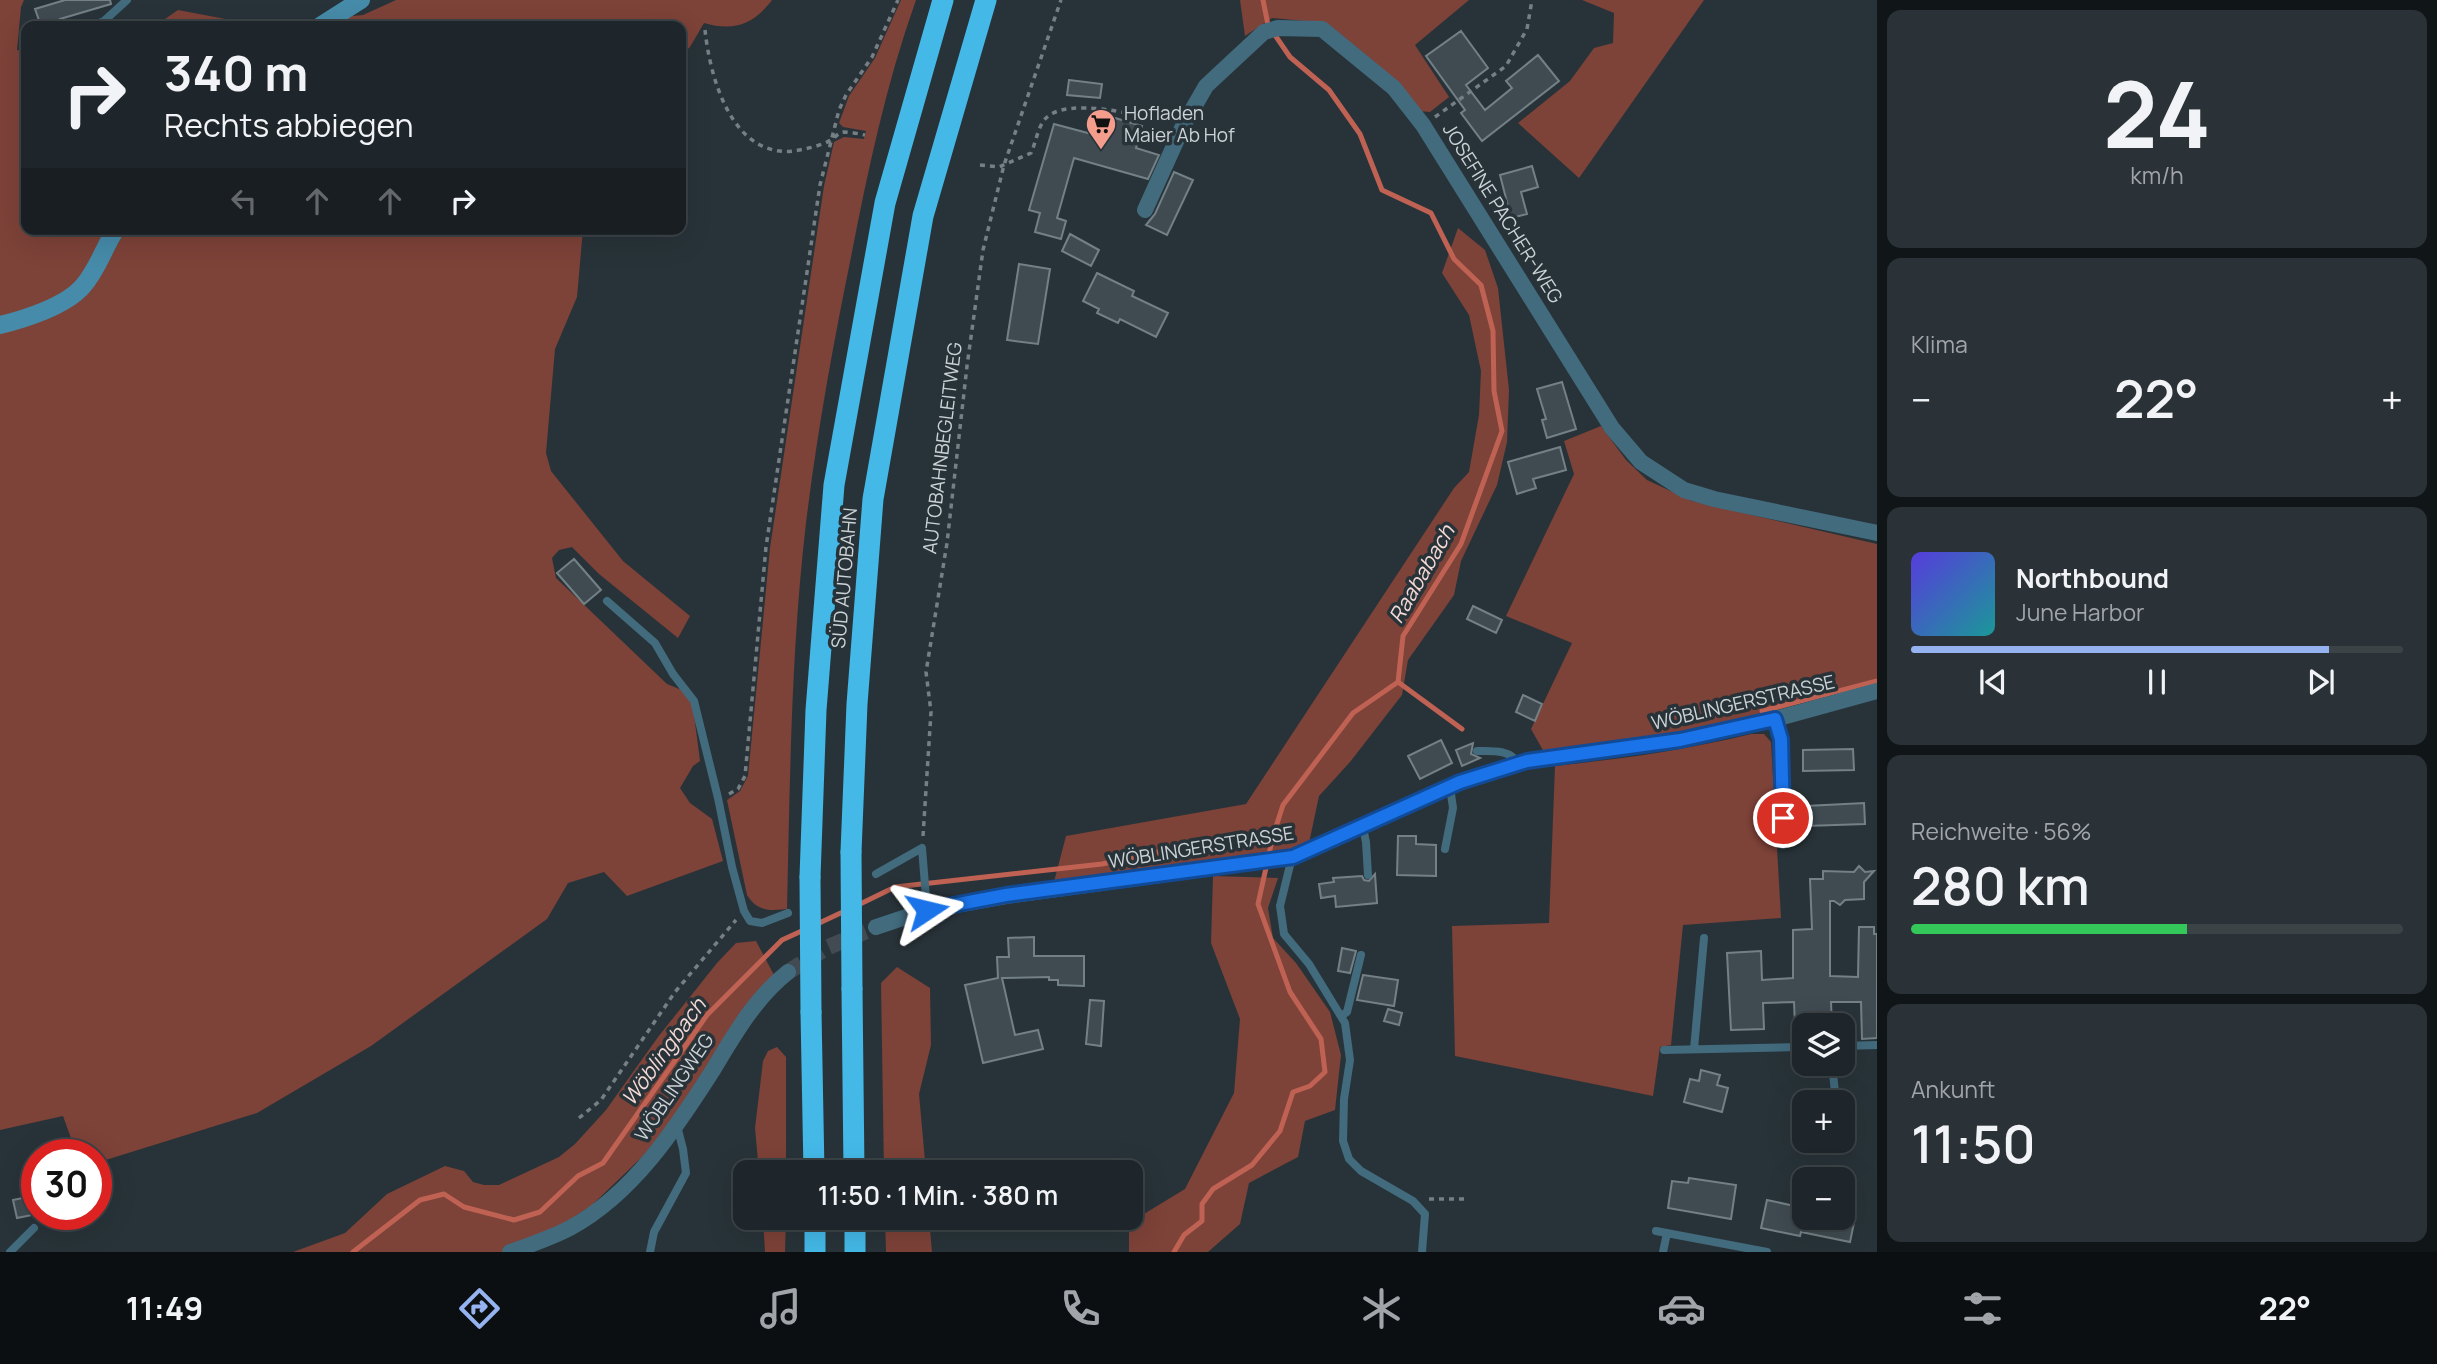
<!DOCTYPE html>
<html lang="de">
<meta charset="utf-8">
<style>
:root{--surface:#1e262b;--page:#2b3237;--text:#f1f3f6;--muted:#a1a5a9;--line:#3c4347;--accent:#95b2f1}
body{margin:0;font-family:Manrope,sans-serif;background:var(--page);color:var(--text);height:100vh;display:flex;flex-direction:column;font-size:26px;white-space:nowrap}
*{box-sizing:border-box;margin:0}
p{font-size:23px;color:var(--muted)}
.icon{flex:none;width:38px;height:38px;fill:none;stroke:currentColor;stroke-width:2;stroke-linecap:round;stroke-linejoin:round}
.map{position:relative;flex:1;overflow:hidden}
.drawer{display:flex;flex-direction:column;gap:10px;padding:10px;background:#101518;width:560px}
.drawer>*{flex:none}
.banner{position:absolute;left:21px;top:21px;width:665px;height:214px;border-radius:14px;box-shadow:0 7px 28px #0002,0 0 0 2px var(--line);background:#1e262b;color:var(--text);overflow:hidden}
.tools{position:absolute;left:1792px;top:1013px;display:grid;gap:14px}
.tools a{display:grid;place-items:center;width:63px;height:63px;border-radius:14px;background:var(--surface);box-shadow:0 7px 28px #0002,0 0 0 2px var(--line);font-size:35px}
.speed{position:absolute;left:21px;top:1139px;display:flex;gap:14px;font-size:35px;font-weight:700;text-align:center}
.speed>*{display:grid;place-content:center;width:91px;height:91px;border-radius:50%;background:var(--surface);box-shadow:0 7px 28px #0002,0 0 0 2px var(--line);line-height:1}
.speed .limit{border:10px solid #d22;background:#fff;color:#111}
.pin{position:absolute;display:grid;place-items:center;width:60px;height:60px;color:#fff;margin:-30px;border:4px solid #fff;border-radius:50%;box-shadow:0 2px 7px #0007}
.me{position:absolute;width:77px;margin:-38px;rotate:80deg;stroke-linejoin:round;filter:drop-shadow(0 0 5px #0008)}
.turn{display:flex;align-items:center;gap:24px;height:147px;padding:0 28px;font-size:32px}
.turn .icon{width:91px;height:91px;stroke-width:2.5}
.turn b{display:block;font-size:49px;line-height:60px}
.lanes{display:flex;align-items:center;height:66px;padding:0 28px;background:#0003;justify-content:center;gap:35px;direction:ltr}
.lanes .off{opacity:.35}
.big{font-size:52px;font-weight:600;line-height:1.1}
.drawer .card{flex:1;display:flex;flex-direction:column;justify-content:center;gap:10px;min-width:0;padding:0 24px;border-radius:14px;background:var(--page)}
.drawer .dial{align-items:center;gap:0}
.dial b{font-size:91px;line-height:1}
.song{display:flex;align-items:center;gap:21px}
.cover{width:84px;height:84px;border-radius:10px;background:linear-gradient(135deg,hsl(250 70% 55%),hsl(180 70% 35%))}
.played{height:7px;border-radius:4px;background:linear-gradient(90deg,var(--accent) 85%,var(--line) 85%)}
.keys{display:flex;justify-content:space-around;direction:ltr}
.heat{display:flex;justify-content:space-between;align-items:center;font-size:38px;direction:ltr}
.charge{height:10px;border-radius:5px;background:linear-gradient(90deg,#34c759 56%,var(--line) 0)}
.trip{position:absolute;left:733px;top:1160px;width:410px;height:70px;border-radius:14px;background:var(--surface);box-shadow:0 7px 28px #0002,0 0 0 2px var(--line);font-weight:600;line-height:70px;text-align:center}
.tabs{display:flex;height:112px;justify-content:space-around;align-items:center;background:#0c0f11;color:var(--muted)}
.tabs .icon{width:49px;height:49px}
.tabs .selected{color:var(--accent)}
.tabs b{font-size:32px;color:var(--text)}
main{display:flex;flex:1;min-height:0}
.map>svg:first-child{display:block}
</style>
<main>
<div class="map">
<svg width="1877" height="1252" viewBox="0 0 1877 1252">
<rect width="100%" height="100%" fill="#283339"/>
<path fill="#7d4238" d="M0,0H24L21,7L17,50L26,51V229H583L577,297L555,349L546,453L551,471L623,561L690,616L678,638L599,574L572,547L559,550L552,558L556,578L667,684L684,691L693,707L700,761L693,766L680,788L690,803L712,819L723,861L627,896L604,872L568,883L547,919L371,1046L257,1113L96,1163V1155H77L63,1116L0,1130Z
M396,0H772C754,24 734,32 704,23L690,47L681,55V26H155L178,10L258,25L363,15Z
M901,0H916C886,84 868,170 851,257C833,345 817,433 806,523C791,651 790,781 787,909C769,911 757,911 747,895L727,800L740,791L748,776L770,548L824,186L834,142L844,137L864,139L866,131L843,127L839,123L849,96L875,58Z
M1240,0H1469L1415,45L1449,97L1430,112L1420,111L1338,32L1305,21L1272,18L1245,36Z
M1582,0H1704L1579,178L1518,123L1570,81L1594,48L1613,43L1614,13Z
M1458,228L1485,250L1498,288L1509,390L1507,442L1497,485L1461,561L1454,595L1408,660L1402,695L1350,762L1319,796L1309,843L1287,852L1054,882L1066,836L1246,804L1454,488L1469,472L1479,415L1481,371L1469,315L1442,273Z
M1601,426L1626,460L1647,480L1692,501L1877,544V680L1771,712L1658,738L1544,752L1531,729L1572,643L1506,616L1574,474L1564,441Z
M1751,734H1764L1771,742L1781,918L1683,925L1671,1045L1660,1047L1653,1096L1455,1056L1452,926L1549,923L1555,766C1621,759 1686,750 1751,734Z
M1213,876L1278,878L1268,908L1273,938L1296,963L1330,1012L1341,1055L1335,1110L1305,1121L1298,1157L1249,1183L1240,1224L1208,1252H1129V1223L1185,1189L1234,1093L1240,1019L1211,943Z
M756,941L774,975L671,1122L643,1156L591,1206L520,1252H293L345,1233L387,1194L445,1166L464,1171L473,1182L484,1185H499L559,1157L575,1144L606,1110L658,1037L717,963L736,943Z
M897,967L930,988L931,1045L919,1094L926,1172H884L881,983Z
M777,1047L786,1057V1172H759L755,1128L763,1061L768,1051Z
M763,1218H786L785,1252H765Z
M885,1218H929L932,1252H886Z"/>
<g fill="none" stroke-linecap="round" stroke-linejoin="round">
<path stroke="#c06253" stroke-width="5" d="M1398,682L1462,729
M1762,711L1877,681
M856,906L895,887L1102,864L1218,839L1252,843L1273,836
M815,925L847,910
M353,1252L420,1200L444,1194L464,1207L514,1220L540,1212L578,1176L603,1163L707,1015L782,940L806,929
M1174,1252L1184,1235L1202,1221V1204L1213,1189L1252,1165L1280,1131L1293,1092L1310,1086L1325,1072L1321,1039L1290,992L1258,904L1273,836L1283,805L1353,713L1398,682L1403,636L1461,544L1502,431L1494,391L1493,331L1481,285L1454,259L1431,213L1382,190L1360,134L1329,90L1290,57L1268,25L1263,0"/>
</g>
<path fill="#3f4b51" stroke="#738086" stroke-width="2" d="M65,0H110L111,4L60,19L62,26H41L35,9Z
M1461,31L1488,68L1466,85L1485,110L1512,88L1506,81L1538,55L1559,81L1482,141L1461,113L1465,110L1426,56Z
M1069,80L1102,84L1100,98L1067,95Z
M1105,115L1142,126L1136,148L1159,155L1148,179L1074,158L1057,218L1066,221L1061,239L1035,232L1040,213L1029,210L1054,124L1099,136Z
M1532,166L1538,187L1521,192L1527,214L1511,218L1500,175Z
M1174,172L1193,180L1167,235L1146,225L1155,214Z
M1070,234L1099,250L1091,266L1062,251Z
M1019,264L1050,269L1038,344L1007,340Z
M1097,273L1134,291L1132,296L1168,313L1156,337L1120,319L1118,323L1097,313L1099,309L1083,301Z
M1562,382L1576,429L1547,438L1542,420L1546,419L1537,389Z
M1560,447L1566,470L1533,479L1536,488L1517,494L1508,462Z
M574,559L601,590L584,604L557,573Z
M1473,606L1502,620L1496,633L1467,619Z
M1523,695L1542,704L1535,721L1516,712Z
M1441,740L1452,763L1420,779L1408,756Z
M1473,743L1471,754L1480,758L1462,766L1456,750Z
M1853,749L1854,770L1803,771V750Z
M1864,803L1865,824L1806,826V806Z
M1398,836H1416V844L1436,845V876L1397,875Z
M1859,866L1865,872L1874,871L1864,882V899L1845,900L1840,905L1834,901H1830V976L1858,977L1859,927H1874V934H1877V1038L1862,1039L1861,1002H1831L1832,1026H1795L1794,1002L1763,1003L1764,1029L1731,1030L1727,953L1761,951L1762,980L1793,978V930L1812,929L1810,879H1823V871L1854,872Z
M1375,874L1377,903L1336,907L1335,896L1321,898L1319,884L1334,882L1333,878L1362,876L1364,880L1369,881Z
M1034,937V956H1084V986L1058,985V980H1049V977L1002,978L1015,1035L1038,1030L1043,1049L983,1063L965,985L998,978L997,957H1009L1008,938Z
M1342,948L1356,951L1350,973L1338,971Z
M1363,975L1398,980L1394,1006L1357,1000Z
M1090,1000L1104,1001L1101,1046L1086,1044Z
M1388,1009L1402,1013L1399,1025L1384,1021Z
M1701,1070L1720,1075L1717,1085L1728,1088L1722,1112L1684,1102L1690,1079L1699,1081Z
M1689,1178L1736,1185L1731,1219L1668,1208L1672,1181L1688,1183Z
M37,1195V1214L17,1218L13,1200Z
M1767,1200L1804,1208V1218H1855L1850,1242L1801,1232L1800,1236L1761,1228Z"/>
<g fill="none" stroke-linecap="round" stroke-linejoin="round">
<path stroke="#414b51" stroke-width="16" stroke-dasharray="16 8" stroke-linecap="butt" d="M788,972L826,948L876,927"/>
<path stroke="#767f84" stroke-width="3.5" stroke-dasharray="5 5" stroke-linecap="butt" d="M705,30C710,78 732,158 794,151C805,149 821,146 831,140C836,137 837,133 844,132C851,132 859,134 865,135
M1435,117L1506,66L1527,29L1532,0
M980,165L999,167L1031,153C1036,142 1038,126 1046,118C1068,96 1141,116 1168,122
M729,794L738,789L745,776L766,547L820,185L839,110L846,95L872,57L898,0
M923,836L931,712L926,672L947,543L967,366L983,250L1004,165L1061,0
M579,1118L601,1100L675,992L736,920
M1429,1199H1468"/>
<path stroke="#426b7e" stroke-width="8" d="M92,26L104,21L127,0
M607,601L655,643L673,674L694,701L718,798L732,867L744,911L750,921L762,923L788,913
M1775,719L1781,739L1783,845
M1477,751C1492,751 1510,749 1519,764
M1363,828L1366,842L1368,875
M1445,849L1453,808L1450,787
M1292,857L1280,906L1284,934L1309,964L1345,1023L1350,1060L1344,1099L1343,1141L1349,1159L1361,1171L1413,1201L1425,1214L1422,1252
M876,874L922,848L927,910
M1341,1016L1347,1012L1361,955
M1843,1046L1877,1045
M1694,1049L1704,938
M1664,1050L1804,1047
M1832,1064L1836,1102
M1656,1231L1767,1252
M10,1252L34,1228
M650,1252L654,1232L686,1173L683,1149L677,1126
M1663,1252L1667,1233"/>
<path stroke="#426b7e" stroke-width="16" d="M1145,210L1183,126L1206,86L1264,32L1278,28L1322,29L1394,88L1423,125L1612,428L1641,462L1684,490L1714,499L1877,533
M876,927L927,910L1006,896L1292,857L1460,782L1527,761L1680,740L1775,719L1877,691
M510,1252C530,1245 551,1238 570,1228C633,1194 676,1128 713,1070C734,1035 755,998 788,972"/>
<path stroke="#468ba9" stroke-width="18" d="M320,26L361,0
M0,325C25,319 66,306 83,286C98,269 104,247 116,229"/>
<path stroke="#44b9e8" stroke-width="21" d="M851,852L857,704L873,499L923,216L986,0
M810,877L816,710L834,485L885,203L943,0
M852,989L854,1172
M811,1012L814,1172
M815,1218V1252
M855,1218V1252"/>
<path stroke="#44b9e8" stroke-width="21" d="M851,852L852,989
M810,877L811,1012"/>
</g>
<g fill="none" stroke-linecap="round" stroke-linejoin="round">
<g stroke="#114b97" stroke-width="18">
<path id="route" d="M927,910L1006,895L1293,857L1460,782L1527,761L1680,740L1775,719L1781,739L1783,818"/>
</g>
<use href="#route" stroke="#1a73e8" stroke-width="12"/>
</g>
<defs>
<g id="supermarket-pin" transform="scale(1.575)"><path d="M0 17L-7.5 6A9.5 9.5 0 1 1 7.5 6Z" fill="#f59d8d" stroke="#283339"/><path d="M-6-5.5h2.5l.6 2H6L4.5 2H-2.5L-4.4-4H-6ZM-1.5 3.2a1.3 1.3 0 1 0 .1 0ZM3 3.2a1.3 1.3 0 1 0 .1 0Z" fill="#111"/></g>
</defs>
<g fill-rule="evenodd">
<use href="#supermarket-pin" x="1101" y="124"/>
</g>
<g text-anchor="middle" stroke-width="7" stroke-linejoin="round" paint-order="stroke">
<g font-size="19" fill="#ccd3d7" stroke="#283339" text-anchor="start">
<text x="1124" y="120">Hofladen<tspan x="1124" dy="22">Maier Ab Hof</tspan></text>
</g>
<g font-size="19" fill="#ccd3d7" stroke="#283339">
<text transform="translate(1503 213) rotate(58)" y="7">JOSEFINE PACHER-WEG</text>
<text transform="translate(942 448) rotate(-83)" y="7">AUTOBAHNBEGLEITWEG</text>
<text transform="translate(844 578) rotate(-85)" y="7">SÜD AUTOBAHN</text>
<text transform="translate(1743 702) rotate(-13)" y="7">WÖBLINGERSTRASSE</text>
<text transform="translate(1201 847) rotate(-9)" y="7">WÖBLINGERSTRASSE</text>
<text transform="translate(674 1087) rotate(-56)" y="7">WÖBLINGWEG</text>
</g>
<g font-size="21" font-style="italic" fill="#f5dad5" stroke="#283339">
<text transform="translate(1422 574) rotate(-60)" y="7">Raababach</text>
<text transform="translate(664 1052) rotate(-54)" y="7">Wöblingbach</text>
</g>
</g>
</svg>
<div class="tools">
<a><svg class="icon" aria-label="layers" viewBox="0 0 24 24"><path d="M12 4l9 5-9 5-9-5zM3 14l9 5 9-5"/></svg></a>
<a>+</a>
<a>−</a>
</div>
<div class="speed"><div class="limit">30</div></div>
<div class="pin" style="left:1783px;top:818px;background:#d93025"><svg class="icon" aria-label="arrive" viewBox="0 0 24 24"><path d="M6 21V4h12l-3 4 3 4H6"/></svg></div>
<svg class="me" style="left:927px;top:910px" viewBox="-20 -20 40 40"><path d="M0-17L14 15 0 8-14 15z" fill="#1a73e8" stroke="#fff" stroke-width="4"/></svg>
<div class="trip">11:50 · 1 Min. · 380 m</div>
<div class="banner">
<div class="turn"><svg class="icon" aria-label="right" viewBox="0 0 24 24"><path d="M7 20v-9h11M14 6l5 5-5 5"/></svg><div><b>340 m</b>Rechts abbiegen</div></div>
<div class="lanes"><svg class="icon off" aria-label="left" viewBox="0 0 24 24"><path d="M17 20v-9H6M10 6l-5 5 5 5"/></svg><svg class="icon off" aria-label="ahead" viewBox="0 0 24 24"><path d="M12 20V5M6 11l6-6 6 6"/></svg><svg class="icon off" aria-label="ahead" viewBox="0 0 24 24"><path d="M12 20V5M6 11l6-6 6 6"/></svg><svg class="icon" aria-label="right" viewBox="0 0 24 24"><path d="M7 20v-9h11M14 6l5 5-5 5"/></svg></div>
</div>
</div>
<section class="drawer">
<div class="card dial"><b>24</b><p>km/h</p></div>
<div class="card"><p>Klima</p>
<div class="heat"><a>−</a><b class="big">22°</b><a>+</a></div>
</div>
<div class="card">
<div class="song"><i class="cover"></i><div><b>Northbound</b><p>June Harbor</p></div></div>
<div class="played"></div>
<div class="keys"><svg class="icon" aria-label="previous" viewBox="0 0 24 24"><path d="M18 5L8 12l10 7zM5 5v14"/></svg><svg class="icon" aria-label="pause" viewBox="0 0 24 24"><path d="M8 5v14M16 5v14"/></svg><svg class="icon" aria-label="next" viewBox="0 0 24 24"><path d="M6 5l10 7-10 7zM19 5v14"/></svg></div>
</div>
<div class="card"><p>Reichweite · 56%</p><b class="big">280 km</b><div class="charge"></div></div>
<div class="card"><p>Ankunft</p><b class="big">11:50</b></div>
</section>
</main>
<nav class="tabs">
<b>11:49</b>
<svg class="icon selected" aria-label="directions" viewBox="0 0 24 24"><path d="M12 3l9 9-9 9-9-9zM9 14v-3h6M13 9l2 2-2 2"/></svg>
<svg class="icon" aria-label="music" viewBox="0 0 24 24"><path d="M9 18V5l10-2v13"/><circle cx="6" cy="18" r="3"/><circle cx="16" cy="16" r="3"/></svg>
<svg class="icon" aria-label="phone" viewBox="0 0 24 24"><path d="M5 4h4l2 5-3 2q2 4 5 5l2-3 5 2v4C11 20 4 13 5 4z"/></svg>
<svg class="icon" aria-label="climate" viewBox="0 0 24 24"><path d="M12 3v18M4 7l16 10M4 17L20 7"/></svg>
<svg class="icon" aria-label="car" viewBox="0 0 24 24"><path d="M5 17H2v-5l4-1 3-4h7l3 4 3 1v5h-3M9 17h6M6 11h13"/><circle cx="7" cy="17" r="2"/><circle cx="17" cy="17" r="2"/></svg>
<svg class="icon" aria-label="filters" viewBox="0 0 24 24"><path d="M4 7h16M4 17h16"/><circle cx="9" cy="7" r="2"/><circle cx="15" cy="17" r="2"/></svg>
<b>22°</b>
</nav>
